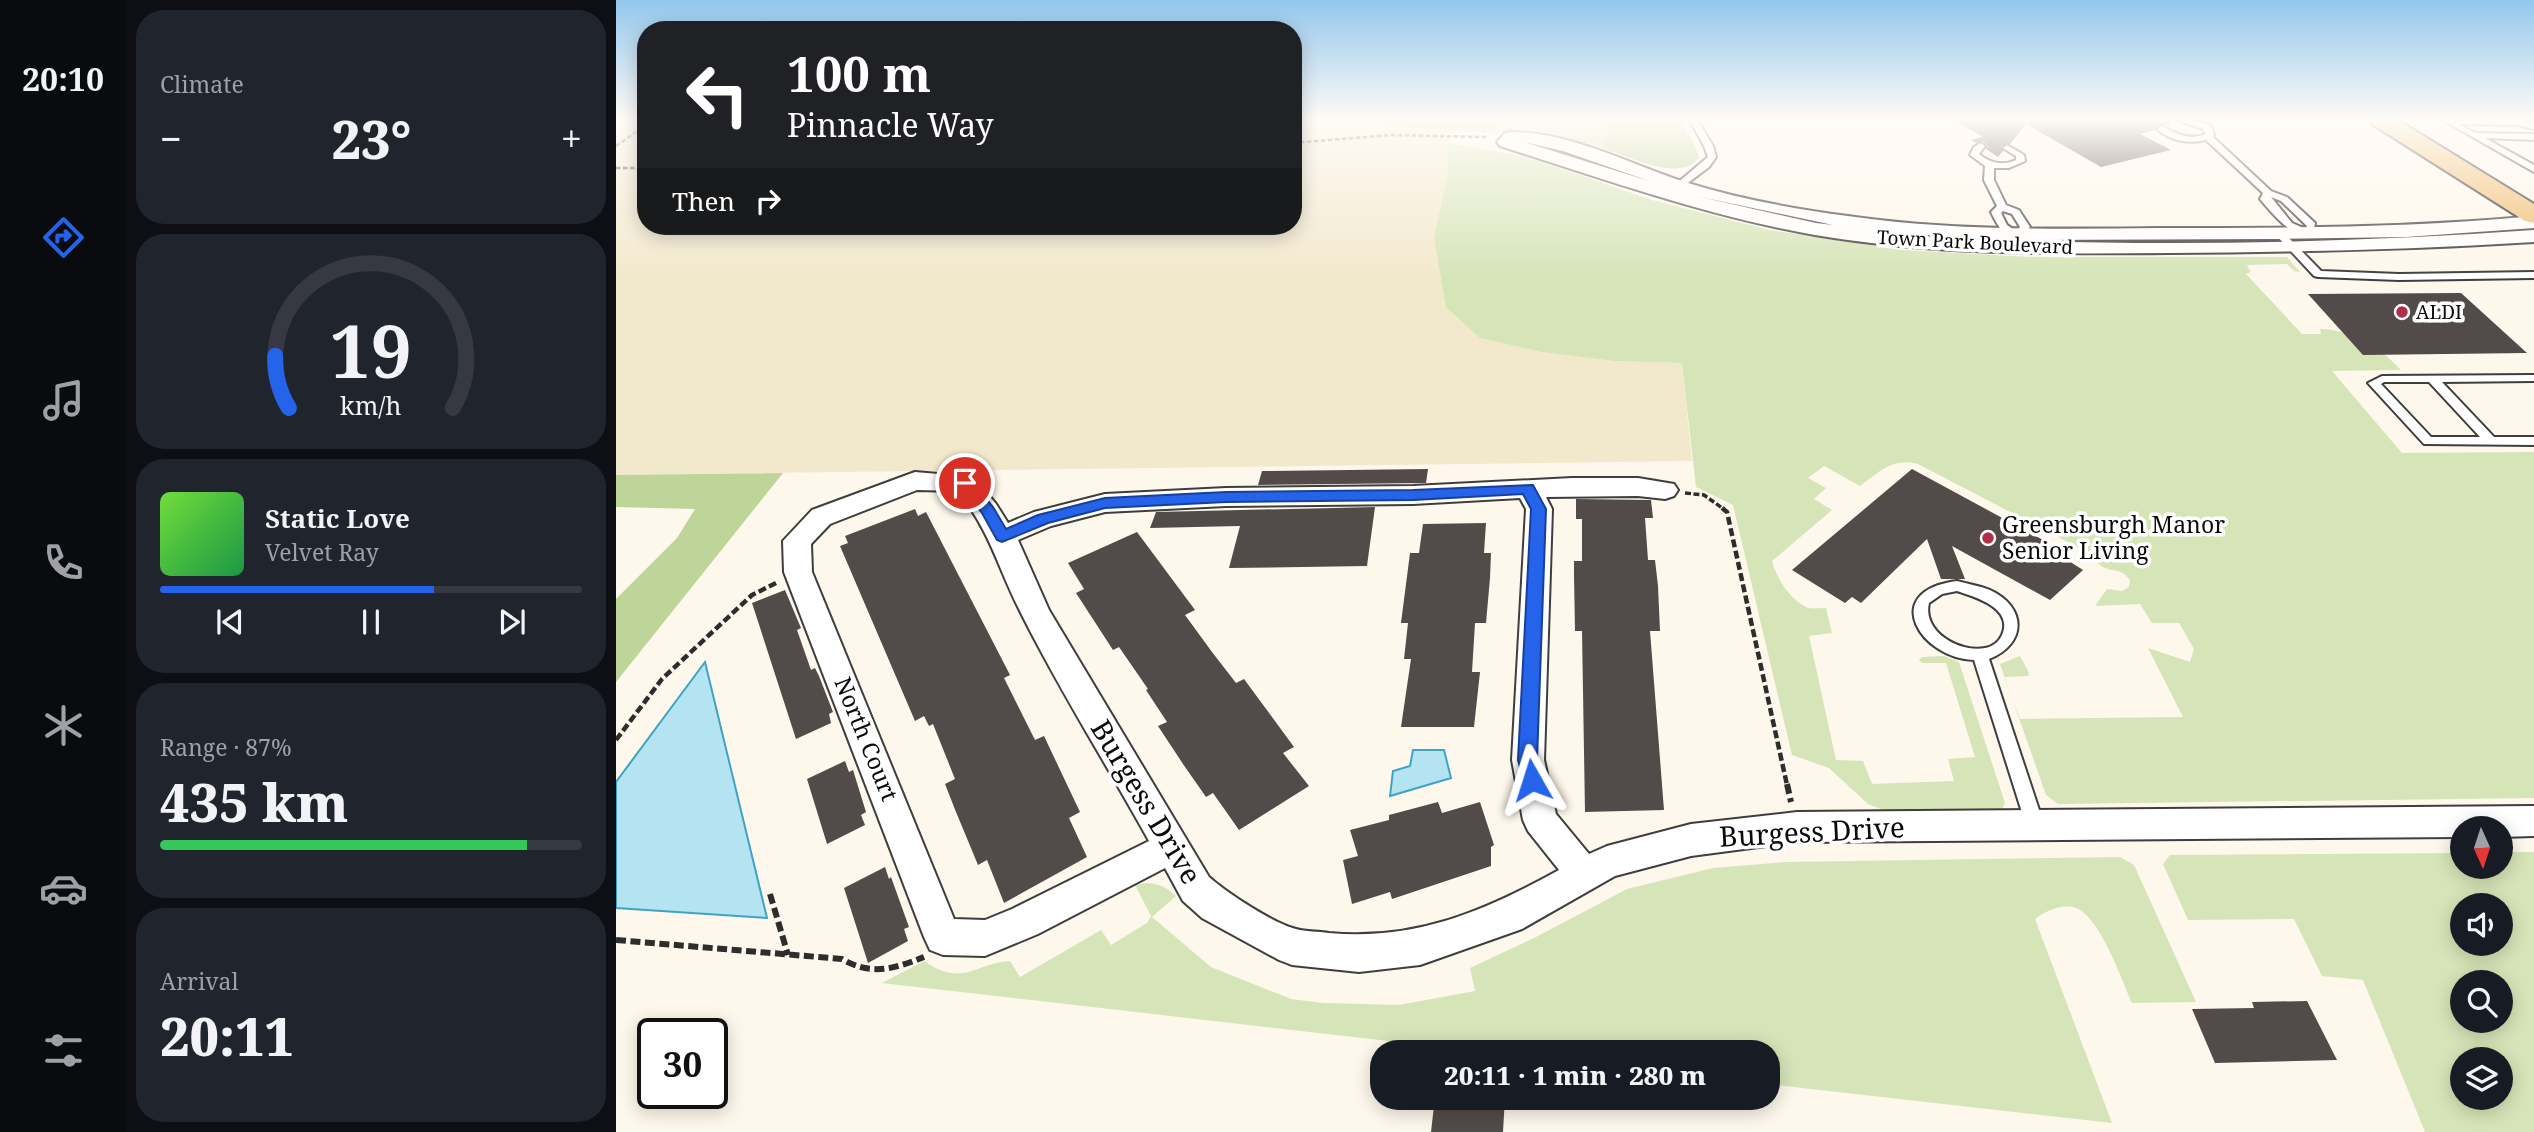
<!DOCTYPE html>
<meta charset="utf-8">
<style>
:root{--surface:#171b24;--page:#20242c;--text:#f1f3f6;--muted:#9ea1a6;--line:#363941;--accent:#2563eb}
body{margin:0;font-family:"Noto Serif",serif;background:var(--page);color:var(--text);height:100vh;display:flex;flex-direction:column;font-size:26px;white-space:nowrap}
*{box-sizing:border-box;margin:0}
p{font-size:23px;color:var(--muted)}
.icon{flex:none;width:38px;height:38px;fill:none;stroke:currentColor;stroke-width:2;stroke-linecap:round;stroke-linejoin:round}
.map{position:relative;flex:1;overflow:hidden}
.side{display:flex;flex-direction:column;gap:10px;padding:10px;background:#0d0f14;width:490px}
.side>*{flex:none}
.banner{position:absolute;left:21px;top:21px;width:665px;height:214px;border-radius:28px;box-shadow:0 4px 18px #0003;background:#202124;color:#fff;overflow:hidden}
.needle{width:46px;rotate:177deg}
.controls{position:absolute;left:1834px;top:816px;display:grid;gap:14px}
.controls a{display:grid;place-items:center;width:63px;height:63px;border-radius:50%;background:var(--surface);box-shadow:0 4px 18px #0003;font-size:35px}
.speed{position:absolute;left:21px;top:1018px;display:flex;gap:14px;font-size:35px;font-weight:700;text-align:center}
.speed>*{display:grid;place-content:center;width:91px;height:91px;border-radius:50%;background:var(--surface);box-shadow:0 4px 18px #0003;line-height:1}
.speed .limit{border:4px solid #111;border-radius:10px;background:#fff;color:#111}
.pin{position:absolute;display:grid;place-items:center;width:60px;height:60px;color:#fff;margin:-30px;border:4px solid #fff;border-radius:50%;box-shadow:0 2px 7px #0007}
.me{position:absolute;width:77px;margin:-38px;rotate:354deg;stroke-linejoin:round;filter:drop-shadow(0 0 5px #0008)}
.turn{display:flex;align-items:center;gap:24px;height:147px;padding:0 35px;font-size:32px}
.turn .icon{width:91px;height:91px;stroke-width:2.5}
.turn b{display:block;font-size:49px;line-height:60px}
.then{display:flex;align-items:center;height:66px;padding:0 35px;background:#0003;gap:14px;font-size:26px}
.big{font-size:52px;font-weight:800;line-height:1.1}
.side .card{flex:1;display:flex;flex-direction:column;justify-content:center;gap:10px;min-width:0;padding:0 24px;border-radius:28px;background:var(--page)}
.side .dial{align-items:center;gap:0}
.dial svg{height:182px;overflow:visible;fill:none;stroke:var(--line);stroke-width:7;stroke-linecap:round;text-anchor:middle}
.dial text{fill:var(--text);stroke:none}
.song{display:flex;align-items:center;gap:21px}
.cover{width:84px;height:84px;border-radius:10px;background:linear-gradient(135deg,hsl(100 70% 55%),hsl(140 70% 35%))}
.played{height:7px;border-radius:4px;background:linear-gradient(90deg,var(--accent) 65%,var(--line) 65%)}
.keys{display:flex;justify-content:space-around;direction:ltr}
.heat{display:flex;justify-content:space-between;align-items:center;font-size:38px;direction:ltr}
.charge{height:10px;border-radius:5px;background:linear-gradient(90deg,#34c759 87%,var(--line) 0)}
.trip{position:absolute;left:754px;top:1040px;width:410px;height:70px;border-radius:28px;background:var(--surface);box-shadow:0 4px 18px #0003;font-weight:800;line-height:70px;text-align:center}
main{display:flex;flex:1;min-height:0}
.tab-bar{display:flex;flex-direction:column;width:126px;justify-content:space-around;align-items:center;background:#090b0e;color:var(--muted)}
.tab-bar .icon{width:49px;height:49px}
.tab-bar .on{color:var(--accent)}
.tab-bar b{font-size:32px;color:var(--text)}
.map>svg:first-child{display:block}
</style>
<main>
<nav class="tab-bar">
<b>20:10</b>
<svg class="icon on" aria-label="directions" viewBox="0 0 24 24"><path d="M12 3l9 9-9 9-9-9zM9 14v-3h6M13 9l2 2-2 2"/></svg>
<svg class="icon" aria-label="music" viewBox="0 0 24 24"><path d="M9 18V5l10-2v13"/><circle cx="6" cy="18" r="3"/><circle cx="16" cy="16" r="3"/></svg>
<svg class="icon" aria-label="phone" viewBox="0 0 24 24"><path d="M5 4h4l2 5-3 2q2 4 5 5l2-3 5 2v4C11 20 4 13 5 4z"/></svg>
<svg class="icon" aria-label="climate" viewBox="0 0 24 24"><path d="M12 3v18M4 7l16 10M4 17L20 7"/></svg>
<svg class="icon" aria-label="car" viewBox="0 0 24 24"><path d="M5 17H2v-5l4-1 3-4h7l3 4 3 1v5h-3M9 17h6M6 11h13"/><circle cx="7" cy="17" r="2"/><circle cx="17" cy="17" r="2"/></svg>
<svg class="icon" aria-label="filters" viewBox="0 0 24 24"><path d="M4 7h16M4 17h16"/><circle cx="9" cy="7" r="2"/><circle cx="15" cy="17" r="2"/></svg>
</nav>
<section class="side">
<div class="card"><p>Climate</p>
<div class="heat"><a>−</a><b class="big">23°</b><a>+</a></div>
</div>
<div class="card dial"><svg viewBox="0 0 100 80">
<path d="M14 69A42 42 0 1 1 86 69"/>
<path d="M14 69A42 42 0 0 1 8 46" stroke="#2563eb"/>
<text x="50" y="56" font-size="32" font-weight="700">19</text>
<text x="50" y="72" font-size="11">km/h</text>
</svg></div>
<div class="card">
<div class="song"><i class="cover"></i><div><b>Static Love</b><p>Velvet Ray</p></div></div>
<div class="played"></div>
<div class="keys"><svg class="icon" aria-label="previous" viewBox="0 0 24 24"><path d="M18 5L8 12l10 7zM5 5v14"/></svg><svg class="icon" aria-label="pause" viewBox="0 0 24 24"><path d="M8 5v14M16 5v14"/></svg><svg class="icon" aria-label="next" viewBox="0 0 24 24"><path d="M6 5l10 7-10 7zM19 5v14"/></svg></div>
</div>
<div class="card"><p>Range · 87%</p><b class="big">435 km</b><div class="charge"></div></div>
<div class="card"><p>Arrival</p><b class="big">20:11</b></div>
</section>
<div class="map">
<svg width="1918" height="1132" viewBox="0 0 1918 1132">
<rect width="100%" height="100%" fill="#fef7eb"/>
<path fill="#f2e9cd" d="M0,119H30V226H677V119H712L732,124L833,131L832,173L818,237L864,338L925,352L998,361L1066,363L1076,461L0,475Z"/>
<path fill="#d6e5b8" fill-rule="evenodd" d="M881,119H995L987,148L916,129L877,133Z
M832,143L911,157L1036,200L1154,230L1285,250L1415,257H1671L1684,272L1678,271L1671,264L1631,265L1635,272L1630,274L1686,334H1705L1704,329C1735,329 1765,348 1785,370L1716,371L1786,453L1918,452V798L1442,804L1430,795L1384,664L1404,656L1413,673L1412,676L1388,677L1404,719L1567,717L1532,648L1574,662L1578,649L1563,623H1536L1524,604L1479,606L1491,589L1506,591L1513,587L1514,580C1504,567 1498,573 1487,567C1481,564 1476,555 1469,551L1302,464C1277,457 1263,472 1244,486L1208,466L1192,478L1210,488L1198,499L1216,510L1156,561C1161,579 1174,600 1192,608C1197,609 1205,608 1210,608L1216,633L1193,636L1220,760L1247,761L1256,784L1338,781L1332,759L1359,757L1330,663H1306L1303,660L1306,657L1328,656L1343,662L1389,803L1385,811L1267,810L1252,804L1213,768L1176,755L1117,505L1080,487L1066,363L998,361L925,352L864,338L830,307L818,237L832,173Z
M1885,852H1918V1132H1809L1747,980L1706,976L1678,919L1572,920L1547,864L1554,855L1846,853V866H1885ZM1846,905H1885V943H1846ZM1846,982H1885V1020H1846ZM1846,1059H1885V1097H1846Z
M1504,857L1518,865L1580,1002L1516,1003C1506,980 1484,917 1460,908C1447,903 1429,911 1419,919L1496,1123L1152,1084V1052H869L266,983L308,961C347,988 359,963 394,961L404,977L485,930L495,945L531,923L535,916L519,885C537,881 546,884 560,896L536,917L595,967L675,999L707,1003L783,1005L859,991L854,968L920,937L1011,889L1097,868L1170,862Z"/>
<path fill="#bdd598" d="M712,119H881L877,133L732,124Z
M995,119H1064C1070,133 1080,143 1083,158C1065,183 1011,156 987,148Z
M167,473L0,682V599L61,538L79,509L0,507V475Z"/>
<path fill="#b4e4f1" stroke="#40a3c3" stroke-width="2" d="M89,662L151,918L0,908V782Z
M797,750H828L835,778L774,796L777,771L794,766Z"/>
<path fill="#534b49" d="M1337,119H1553L1554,126L1543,124L1539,130L1524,134L1555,150L1485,167L1410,124L1394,144L1385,146L1387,151L1382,157L1370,149L1372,146L1367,141L1360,143L1355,140L1367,137Z
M1845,293L1911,353L1747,355L1692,294Z
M812,469L810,483L642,485L646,471Z
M1296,469L1449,552L1445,556L1467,570L1434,600L1336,546L1349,579H1325L1311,539L1245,603L1236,597L1229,603L1176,570Z
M960,499L1035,500L1037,518H1029L1032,560H1039L1042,586L1044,631H1034L1048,810L969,812L966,631H959L958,576V561H966V519H960Z
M759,507L751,566L613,568L624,526L534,528L540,512Z
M299,509L302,516L310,512L394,675L388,678L419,740L428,736L464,812L453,818L471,857L388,903L371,860L362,865L340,812L329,784L339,779L317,724L313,726L308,716L299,721L224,546L232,543L229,536Z
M870,523L868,553H875L874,578L870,623H859L856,672H864L858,727H785L795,659H788L792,623H785L794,553H803L807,524Z
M521,532L579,610L569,615L596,652L620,683L628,679L678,747L667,753L693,786L623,830L597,793L590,797L567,764L542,726L551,722L530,690L532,689L503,647L497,650L460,593L468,589L452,563Z
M169,590L185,628L181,630L195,670L199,668L203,676L217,712L213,714L215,723L180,739L136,603Z
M229,761L233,772L237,770L250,812L245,815L249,825L211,844L191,779Z
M822,802L826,813L864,802L878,845L875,847V866L776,899L774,892L736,904L727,860L742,856L734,830L773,820V815Z
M269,867L273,879L275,877L293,927L288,929L292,941L252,963L228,888Z
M1691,1001L1721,1060L1599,1063L1576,1009L1638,1008L1636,1002Z
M819,1097H889L887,1132H815Z"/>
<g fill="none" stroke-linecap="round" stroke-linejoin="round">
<g stroke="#3e3e3e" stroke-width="4">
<path id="service" d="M1073,119H1081L1097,146L1100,157L1093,167L1056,195L1053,194V190L1092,157L1088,146Z
M1559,119H1572L1594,125L1598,134L1597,137L1655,191L1671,197L1699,223L1697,236C1674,237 1658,215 1644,199L1647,193L1590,140C1573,144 1554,141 1541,129L1545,126C1560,133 1573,141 1590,134L1587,129ZM1655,197L1665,201L1691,226L1690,229L1676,223Z
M1825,119H1901L1918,123V129L1901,125L1843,124L1859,133L1918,134V140L1869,138L1918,165V172Z
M1365,143L1369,146L1363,154C1374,163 1387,166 1400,160V156L1387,148L1391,145L1408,155L1409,161L1393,168H1378V180L1390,205L1403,210L1414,227L1406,236V240C1390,241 1381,225 1375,212L1381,206L1368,180L1369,166L1354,155L1358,147ZM1387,211L1396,214L1404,227L1400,231L1391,225L1385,213Z
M1663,230L1666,231L1705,271L1783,274L1918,272V278L1783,280L1702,277L1698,276L1660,235L1658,233Z
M1918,375V381L1826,382L1878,437H1918V445L1808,444L1752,383L1766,376ZM1768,382H1813L1864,437H1815L1765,384Z
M1341,581C1352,584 1364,586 1374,590C1411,607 1411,644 1373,659L1428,825L1425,830L1419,833L1413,830L1410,825L1358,660C1305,659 1262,591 1341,581ZM1341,591C1359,597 1398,608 1386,635C1383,642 1376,647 1369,648C1344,653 1306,632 1313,603L1326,594Z"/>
</g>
<g stroke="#3e3e3e" stroke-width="4">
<path id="minor" d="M895,132C956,132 1015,165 1072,183C1123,199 1179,209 1232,216C1335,231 1440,229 1543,228C1668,228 1793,228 1918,216V228L1790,237L1661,239L1403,240L1292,234L1306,236C1509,248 1715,244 1918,230V242C1796,250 1675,252 1553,253C1435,254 1316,255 1199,235C1091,216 988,179 884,146L881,142L889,133ZM908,142L947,151L1036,182ZM1080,196L1217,225L1200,223Z
M299,472L358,477L380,504L392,523L418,512L489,494L610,488L797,486L956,478H1022L1058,484L1062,490L1058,496L1049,499L1022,496L930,497L936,509L928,760L940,814L973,854L991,846L1075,824L1181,812L1918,806V836L1885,837V828H1846V837L1181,842L1075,856L999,876L906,929L804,965L743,972L676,965L663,960L586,918L567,901L549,868L422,934L369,956L327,955L314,950L308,937L168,572L167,541L196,510ZM301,490L342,491C375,533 382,568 405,613C444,691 491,765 533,841L396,909L369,920L338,919L196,572L195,544L214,524ZM904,498L910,509L896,760L907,820L912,831L943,870C869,911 799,941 713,933C702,931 690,932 680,929C657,923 611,893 593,877L433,610L402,540L435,526L489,512L610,506L797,504Z"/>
</g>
<g stroke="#1c1c1c" stroke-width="4">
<path id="primary" d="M1753,119H1780L1918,204V223L1909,221L1756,124Z"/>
</g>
<path stroke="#2d2d2d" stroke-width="2.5" stroke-dasharray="4.5 2.5" stroke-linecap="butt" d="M677,143L774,135L872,137
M0,146L30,125
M0,168H20L30,173"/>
<path stroke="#2d2d2d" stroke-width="3.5" stroke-dasharray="6 2.5" stroke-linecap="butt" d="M1069,493L1088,495L1109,510"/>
<path stroke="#2d2d2d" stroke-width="4.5" stroke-dasharray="8 3.5" stroke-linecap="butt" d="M1106,508L1111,512L1171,785
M0,740L46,679L136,595L160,583"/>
<path stroke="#2d2d2d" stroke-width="6" stroke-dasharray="10 4.5" stroke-linecap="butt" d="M1171,784L1175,802
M154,894L172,955
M0,940L226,959C255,976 278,969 308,957"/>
<use href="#service" fill="#fff" fill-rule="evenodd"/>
<use href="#minor" fill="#fff" fill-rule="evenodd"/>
<use href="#primary" fill="#efba6a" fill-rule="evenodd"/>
</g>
<linearGradient id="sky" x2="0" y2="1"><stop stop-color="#93c7ec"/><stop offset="0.43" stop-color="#fffbf6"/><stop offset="1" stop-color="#fffbf6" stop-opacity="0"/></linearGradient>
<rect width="1918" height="277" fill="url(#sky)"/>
<path fill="#2563eb" stroke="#184099" stroke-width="2" d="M349,478L355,480L377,507L390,529L422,515L489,498L610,492L797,490L917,485L930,509L921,760L925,780L922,786L916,788L909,786L902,760L915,509L907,494L797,500L610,502L489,508L432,523L386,542L381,540L366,513L342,483Z"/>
<g fill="#b12e48" stroke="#fff" stroke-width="2.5">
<circle cx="1786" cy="312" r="7"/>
<circle cx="1372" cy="538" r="7"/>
</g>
<g text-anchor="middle" stroke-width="7" stroke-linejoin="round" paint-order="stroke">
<g font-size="19" fill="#0b0b0b" stroke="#fff">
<text transform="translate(1359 242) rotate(3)" y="7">Town Park Boulevard</text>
</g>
<g font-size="19" fill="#0b0b0b" stroke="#fff" text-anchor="start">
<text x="1800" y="319">ALDI</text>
</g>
<g font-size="23" fill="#0b0b0b" stroke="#fff" text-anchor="start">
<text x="1386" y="533">Greensburgh Manor<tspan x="1386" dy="26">Senior Living</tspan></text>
</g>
<g font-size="23" fill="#0b0b0b" stroke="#fff">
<text transform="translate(250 739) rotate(68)" y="8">North Court</text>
</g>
<g font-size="28" fill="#0b0b0b" stroke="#fff">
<text transform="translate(530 802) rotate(59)" y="10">Burgess Drive</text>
<text transform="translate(1196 832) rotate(-3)" y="10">Burgess Drive</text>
</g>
</g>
</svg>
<div class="controls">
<a><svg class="needle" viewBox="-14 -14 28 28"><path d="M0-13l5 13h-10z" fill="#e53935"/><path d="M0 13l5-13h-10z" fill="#9ea1a6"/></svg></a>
<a><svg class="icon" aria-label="sound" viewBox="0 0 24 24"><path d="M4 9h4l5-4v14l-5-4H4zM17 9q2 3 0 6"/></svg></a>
<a><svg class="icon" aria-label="search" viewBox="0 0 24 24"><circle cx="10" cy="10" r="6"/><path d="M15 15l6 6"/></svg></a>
<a><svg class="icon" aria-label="layers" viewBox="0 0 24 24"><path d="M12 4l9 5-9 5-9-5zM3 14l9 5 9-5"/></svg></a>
</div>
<div class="speed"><div class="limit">30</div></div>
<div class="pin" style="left:349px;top:483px;background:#d93025"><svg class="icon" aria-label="arrive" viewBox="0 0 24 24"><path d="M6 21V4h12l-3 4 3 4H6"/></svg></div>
<svg class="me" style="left:916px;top:780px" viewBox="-20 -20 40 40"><path d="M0-17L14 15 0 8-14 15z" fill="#2563eb" stroke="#fff" stroke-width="4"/></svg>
<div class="trip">20:11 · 1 min · 280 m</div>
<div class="banner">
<div class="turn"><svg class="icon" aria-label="left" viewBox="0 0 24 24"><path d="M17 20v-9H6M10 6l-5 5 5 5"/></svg><div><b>100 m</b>Pinnacle Way</div></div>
<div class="then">Then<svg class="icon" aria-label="right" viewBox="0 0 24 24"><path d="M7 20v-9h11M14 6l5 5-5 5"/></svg></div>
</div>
</div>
</main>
